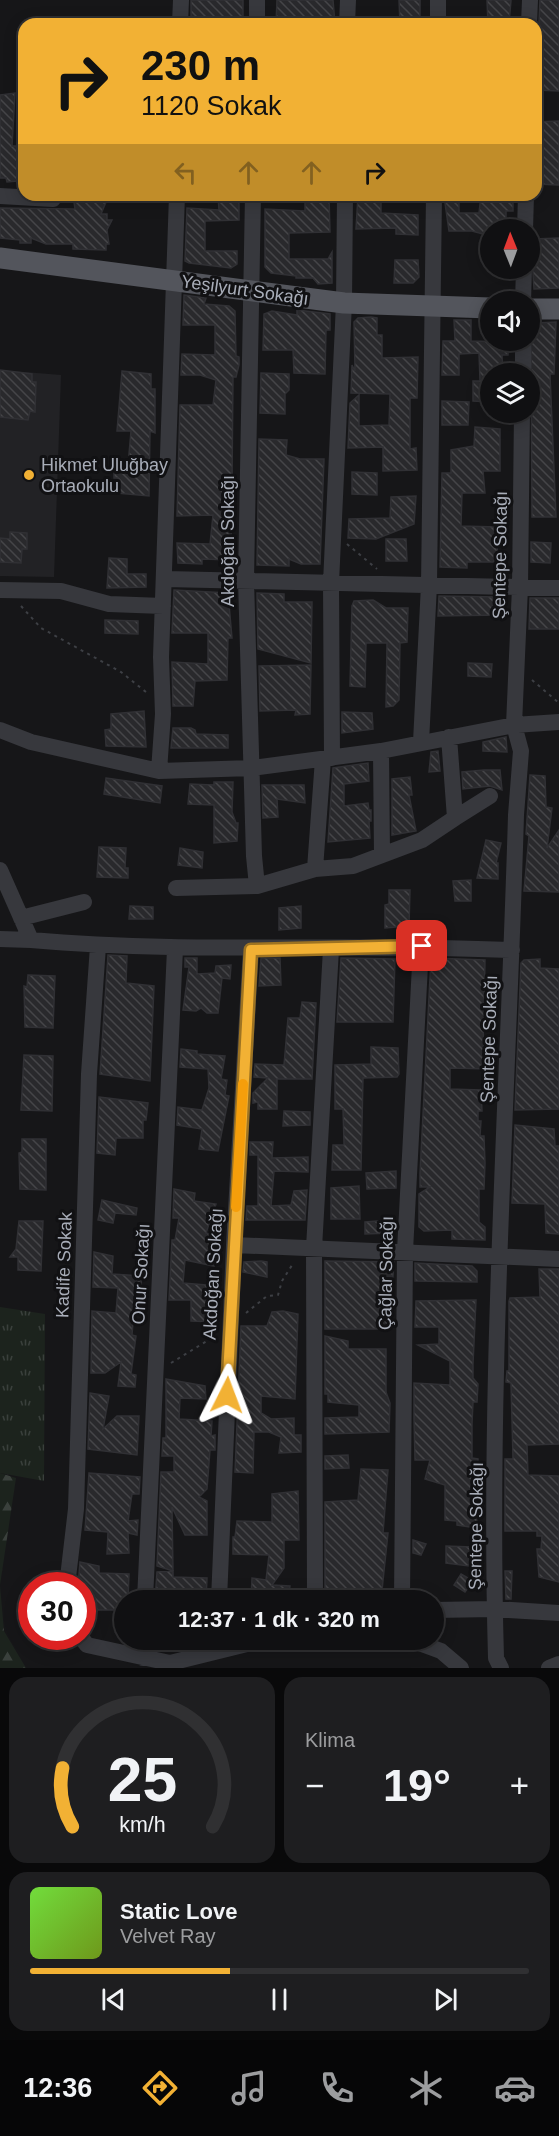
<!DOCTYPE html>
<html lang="tr">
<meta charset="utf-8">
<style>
:root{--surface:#101012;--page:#1e1e20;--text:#f1f3f6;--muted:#9c9d9f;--line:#303032;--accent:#f2b134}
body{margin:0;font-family:Arial,sans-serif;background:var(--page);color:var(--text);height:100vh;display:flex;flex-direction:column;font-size:22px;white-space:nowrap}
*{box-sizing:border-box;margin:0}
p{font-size:20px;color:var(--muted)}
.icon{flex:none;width:33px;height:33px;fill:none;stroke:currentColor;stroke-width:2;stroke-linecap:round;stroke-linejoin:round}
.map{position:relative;height:1668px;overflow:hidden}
.details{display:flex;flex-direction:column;gap:9px;padding:9px;background:#09090a;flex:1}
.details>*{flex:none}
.guide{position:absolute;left:18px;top:18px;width:524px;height:183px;border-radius:18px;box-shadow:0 3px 15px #0003,0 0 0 2px var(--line);background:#f2b134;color:#111;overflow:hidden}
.needle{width:39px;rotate:359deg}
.tools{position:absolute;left:480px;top:219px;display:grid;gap:12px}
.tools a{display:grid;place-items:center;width:60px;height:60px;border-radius:50%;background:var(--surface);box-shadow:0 3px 15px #0003,0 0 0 2px var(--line);font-size:30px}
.speed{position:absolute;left:18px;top:1572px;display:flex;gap:12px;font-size:30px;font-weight:700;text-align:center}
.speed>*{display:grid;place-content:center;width:78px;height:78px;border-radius:50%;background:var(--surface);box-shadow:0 3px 15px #0003,0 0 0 2px var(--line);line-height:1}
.speed .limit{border:9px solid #d22;background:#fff;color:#111}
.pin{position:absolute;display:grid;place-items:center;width:51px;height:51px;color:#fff;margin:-26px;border-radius:12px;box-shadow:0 3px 9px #0006}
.me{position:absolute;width:66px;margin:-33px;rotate:3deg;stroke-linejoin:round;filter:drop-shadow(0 0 4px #0008)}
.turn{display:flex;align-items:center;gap:21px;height:126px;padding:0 24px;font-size:27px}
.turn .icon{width:78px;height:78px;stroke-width:2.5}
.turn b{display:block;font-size:42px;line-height:51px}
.lanes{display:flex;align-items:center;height:57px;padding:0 24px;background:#0003;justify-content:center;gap:30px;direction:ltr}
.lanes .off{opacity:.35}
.big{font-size:45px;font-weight:700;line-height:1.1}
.details .tile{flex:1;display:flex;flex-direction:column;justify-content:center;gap:9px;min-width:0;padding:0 21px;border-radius:18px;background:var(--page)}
.details .dial{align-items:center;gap:0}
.dial svg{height:156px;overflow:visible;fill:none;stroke:var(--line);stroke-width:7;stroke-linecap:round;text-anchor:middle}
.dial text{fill:var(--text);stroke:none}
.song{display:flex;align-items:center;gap:18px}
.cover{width:72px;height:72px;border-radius:9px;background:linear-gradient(135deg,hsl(100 70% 55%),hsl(80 70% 35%))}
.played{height:6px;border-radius:3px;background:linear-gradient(90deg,var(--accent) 40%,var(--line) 40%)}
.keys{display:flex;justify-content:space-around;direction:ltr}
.heat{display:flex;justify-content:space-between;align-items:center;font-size:33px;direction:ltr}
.details .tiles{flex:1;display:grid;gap:9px;grid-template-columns:1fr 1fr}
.tile:last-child{grid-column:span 2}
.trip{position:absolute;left:114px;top:1590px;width:330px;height:60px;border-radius:30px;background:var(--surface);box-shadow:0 3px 15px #0003,0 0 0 2px var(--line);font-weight:700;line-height:60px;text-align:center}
.dock{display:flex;height:96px;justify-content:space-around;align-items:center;background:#060607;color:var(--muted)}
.dock .icon{width:42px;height:42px}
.dock .on{color:var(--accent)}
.dock b{font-size:27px;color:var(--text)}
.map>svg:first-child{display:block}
</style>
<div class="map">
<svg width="559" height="1668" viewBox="0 0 559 1668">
<defs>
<pattern id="grass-tufts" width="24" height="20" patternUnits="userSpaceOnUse" patternTransform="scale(1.5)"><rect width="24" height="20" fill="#1c231d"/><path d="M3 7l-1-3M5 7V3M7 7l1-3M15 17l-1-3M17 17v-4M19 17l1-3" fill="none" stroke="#3a403c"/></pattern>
<pattern id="forest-firs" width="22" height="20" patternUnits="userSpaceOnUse" patternTransform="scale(1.5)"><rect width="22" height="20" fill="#1c231d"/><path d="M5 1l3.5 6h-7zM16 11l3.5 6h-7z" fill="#3a403c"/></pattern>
<pattern id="building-back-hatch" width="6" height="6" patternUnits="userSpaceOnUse" patternTransform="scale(1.5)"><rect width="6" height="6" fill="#29292c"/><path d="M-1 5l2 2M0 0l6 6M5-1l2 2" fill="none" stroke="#454548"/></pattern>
</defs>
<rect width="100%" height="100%" fill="#161618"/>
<path fill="#222225" d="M0,370L61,375L54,577L0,576Z"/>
<path fill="url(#grass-tufts)" d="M0,1307L45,1314L44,1481L0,1473Z"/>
<path fill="url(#forest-firs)" d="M0,1473L16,1478L0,1585Z
M0,1586L4,1631L26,1668H0Z"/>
<path fill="url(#building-back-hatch)" stroke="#303034" stroke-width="1.5" d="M191,0H243V24H191Z
M277,0H333L335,24H276Z
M399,0H420V24H400Z
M487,0H511L509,24H488Z
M540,0H559V91L536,90Z
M15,93L12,146H18L20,176H17V181L7,182L6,178H0V95Z
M559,121V185L536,184V122Z
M73,195H109L101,214H107V220H112L107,230L109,244H106V250L73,249V244H46L31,238V243H20V240L0,238V208L75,209Z
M218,195H239V220L205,221V251H237V264L231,268L189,263L185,261L187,208L219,210Z
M305,195H329L330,232L289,233V259H328L332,252V283L318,284L313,278H296V276L271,273L265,267V209L305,211Z
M358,195H381V213L418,215V235L396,234V228L356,229Z
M481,195H513V211H506V230H490V236L472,231H449L444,196L459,197V213H479Z
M559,238V288L534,289L531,243L534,239Z
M395,260H418L419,277L413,283H394Z
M184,295L206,298L204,304L229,306L235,311L236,356L239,357V365L236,377H233L232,484L223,501L231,502V560L202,559V564L178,563L177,543L210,544L213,515L177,516L180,405H213L216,380L200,375H181L182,354L215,355V325H183Z
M297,310L330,314V330H326L325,374L294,373L293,350H263L264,314L272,311L297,315Z
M371,317L377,318V335H382V358L418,357L417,398H410V449L416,448L417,470L383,471V447L348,448L350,403L359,395V426L389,425L390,394L351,393L352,365L355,371L354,322L358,318Z
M454,320H471V341L509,342L508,355H502L503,372L490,373V402L473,401V381H480L479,353L459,354V375H442L443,341H455Z
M556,322L554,374H550L556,517H532L531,327L536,323Z
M0,370L32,374V382H36L35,412L30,411L28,420L0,417Z
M122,371L151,374V389H155V433L150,431L149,496L117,493L118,478H114V465H128L131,431H117Z
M261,373L289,374V390L285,394V414L260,413Z
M442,401L469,402L468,425H442Z
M475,427L500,429V471H483L485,493H462L461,526L498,527L497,557L493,562H467V568L440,567L442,473H451V450L474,446Z
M259,439L287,440L286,455L300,459H324L320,564H301L289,559V566L257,565Z
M352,472L377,473V495L352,494Z
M416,496L414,524L376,539L348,538L349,519L390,518L391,497Z
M10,532L27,533V549H22L21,563L0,562V538L10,539Z
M386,539H406L407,561H386Z
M531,542L551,543L550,563L531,562Z
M109,558L127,559V574H146V587L107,588Z
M174,590L228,593L232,638H228L227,680L195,681L193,706H173L172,662L208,664V633H172Z
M257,593L284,594V602H312L311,663L258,649Z
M439,596L500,597V615L438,616Z
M530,598H559V629H529Z
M373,600L386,608H408L407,642L400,643L399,700L393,706L386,707L387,643H366L365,687L350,686L352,606L354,601Z
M105,620L138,621V634L105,633Z
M468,663L492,664L491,677L468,676Z
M311,665L310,714L295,715L296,710L260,711L259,666Z
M144,711L146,747L106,746L105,730L111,729V714Z
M342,712L372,713L373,729L342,733Z
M173,728H191L195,730L196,734L228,735V748H171Z
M506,737L507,752L483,751V742Z
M438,751L440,771L429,772L431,752Z
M368,763L369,781L344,784V806L368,803L369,810H371V821H369L370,838L328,842L333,768Z
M484,770H500L502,790L490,786L463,789L462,772Z
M530,775L545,776L546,807L552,808L547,848L559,830V892L524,891L529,836L526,834Z
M410,777L412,795H409L416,831L392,835V779Z
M106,778L162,786L160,803L104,794Z
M214,782H233L232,812L236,823H238L237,841L214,843V805L188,804L190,784L214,785Z
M262,785H304L305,803L277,799L278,817L263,818Z
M486,840L501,843L496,863H498V879L477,878Z
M99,847L126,848L125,868H128V878L97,877Z
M180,848L203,852L202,868L178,865Z
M471,880V901H455L453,881Z
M389,890H410L409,926L385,928V905L389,904Z
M130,906L153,907V919H129Z
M301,906V928L279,930V908Z
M108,955L127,956L126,983L154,986L150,1081L100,1074Z
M185,958H197V974L215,973L216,966L231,965L230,979L222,978L218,1013H207L201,1008L196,1011L183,1010L189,967H185Z
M261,958H280L281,985L259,986Z
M341,958L395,959L393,1022H337Z
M431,958L485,960L484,1009H488L489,1023H483L484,1057H490L489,1069L450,1068V1089L481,1090L482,1111H478V1121H481L480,1136H484L485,1163L484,1189H479V1222L485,1227V1240L452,1239V1230L424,1231L419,1227V1194L430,1187H420V1173Z
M540,959V968L559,969V1109L515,1110L521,963L524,960Z
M28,975L55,976L53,1028L25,1027L24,986L27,987Z
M302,1002L316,1003L312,1079H277V1109H258V1102L253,1103V1093L268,1078L254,1077L255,1064L284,1065L288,1018H300Z
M371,1047L398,1048L399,1074L397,1077L363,1078L361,1170H332L333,1145H344V1143L343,1109H335V1065L371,1064Z
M181,1049L197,1051V1054L225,1056L221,1079L227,1080L225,1095L229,1096L218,1151L199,1149L202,1129L177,1125L178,1107L202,1110L209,1088L208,1069L180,1067Z
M24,1055L53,1056L52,1111L21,1110Z
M99,1097L148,1103L146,1120H143V1138H116L115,1155L97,1153Z
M284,1111L310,1112V1125L283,1126Z
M515,1125L554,1129L555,1146H559V1234L546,1233L545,1204L512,1203Z
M22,1139H46V1190L20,1189L19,1153L22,1152Z
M250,1142H273L272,1158L308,1157V1172L274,1171L271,1206L291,1205L294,1191L307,1190L305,1220H246L247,1206H258V1155H250Z
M396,1171V1188L367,1189L366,1173Z
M359,1186L360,1219H331V1188Z
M174,1189L195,1193L194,1201L216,1204L206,1233L216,1236L208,1248L216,1251L214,1266L185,1260L183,1283L218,1286L216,1322L191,1321V1300H169L172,1240H175L179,1218H173Z
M102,1200L137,1208L136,1215L115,1213L113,1223L98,1220Z
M390,1220V1233L365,1234V1222Z
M19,1221H43L41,1271L18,1270V1257H10L16,1249Z
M94,1252L113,1256L112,1274L142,1276L138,1309H134L132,1335L136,1336L131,1374L136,1375L135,1387L118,1386L121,1362L105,1373H91L92,1311L116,1313L118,1288L93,1287Z
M261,1261L267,1262V1277L243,1272L244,1262Z
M325,1261L394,1262L389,1329H325Z
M415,1263L472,1266L477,1271V1282L415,1281Z
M539,1269H559V1444L527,1445L528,1475L559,1476V1582L539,1577L537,1549H541L542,1536H537V1531H505V1459H513L511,1383L506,1382L507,1371H509V1301L510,1298L540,1297Z
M476,1300L473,1364V1378L478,1384L477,1402H473L472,1424V1458L478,1459V1510L476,1528L457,1525V1521L445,1520V1485L425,1479L430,1460H415L414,1419V1383L450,1385V1361L418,1345L439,1344V1327H415L416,1301Z
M283,1311L298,1314L295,1399L261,1396V1413L271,1419L294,1418V1435H301V1452L279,1453L281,1437L269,1432H254L253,1473L235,1472L241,1326H267L272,1312Z
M325,1336L348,1341V1349H386V1392L390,1403L389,1432L325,1434V1418L359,1417V1405L328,1402V1394H325Z
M166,1379L205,1386L206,1399L180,1398L179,1419L212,1421L211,1436L215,1435V1450H210L207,1489L199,1497L207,1501V1535H185L172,1507L173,1571L157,1566L161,1472H174V1456H162L163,1438H166Z
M90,1393L109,1396L103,1429L117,1416H139L137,1455L88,1449Z
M348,1455L349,1468L325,1469V1456Z
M361,1469L388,1470L383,1533H388L381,1600H325V1502L358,1500Z
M89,1473L140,1477L139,1494H132L128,1521L138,1520L137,1535L128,1533L129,1553L107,1554L108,1532L85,1530Z
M298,1491L299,1540H284V1568L272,1585L290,1586L288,1600H251L252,1578L266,1580L269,1555L233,1554V1537H235L237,1521L272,1522V1494Z
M413,1540L426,1544L421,1555L413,1553Z
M446,1546L472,1547L469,1566L446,1563Z
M80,1562L99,1566V1573L129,1574L128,1600H124V1610H93V1620L82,1619V1586H78Z
M173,1571V1577L207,1578L206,1600H155L157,1572Z
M505,1571H512L511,1599H506Z
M461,1574L473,1581L465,1592L454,1585Z"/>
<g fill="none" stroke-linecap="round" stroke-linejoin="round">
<path stroke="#3d3f44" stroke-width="2" stroke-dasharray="3 4.5" stroke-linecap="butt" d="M347,544L377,569
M21,606L41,628L121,672L146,692
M532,680L559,703
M246,1313L267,1296L278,1295L282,1281L294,1262
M171,1363L215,1336"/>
<path stroke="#37383d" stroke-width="16" d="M180,24L181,0
M257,24V0
M347,24L348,0
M438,24V0
M529,24L530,0
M253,195L246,580L254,856L257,886
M0,196L53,199L56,195
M525,230L526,195
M523,302L524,268
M523,374V340
M165,579L559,588
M0,590L61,591L109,604L163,606
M0,730L31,742L159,771L252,768L381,751L514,725L559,722
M421,742L429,585L434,195
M381,751L382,855
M332,758L331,583L344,303L345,195
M159,771L163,714L161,657L177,195
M455,818L490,796
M315,869L323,759
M0,870L31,940C191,954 351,943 512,950
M176,888L257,886L315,869L353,866L422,840L455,818L449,737
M21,918L84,902
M0,939L31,940
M234,1245L559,1259
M67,1586L76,1509L89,1074L98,946
M145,1600L175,949
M219,1600L234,1245L251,949
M315,1600L314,1248L331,949
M402,1600L405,1251L421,946
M434,1610L494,1609L559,1613
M80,1636L87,1645L170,1663L263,1640
M411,1640L441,1651L461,1668
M143,1658V1640
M501,1668L496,1658C488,1378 508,1096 516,815L521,751L514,725L520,587L522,412
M549,1668L559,1664"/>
<path stroke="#53555c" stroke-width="21" d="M0,258L344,303L490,308
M530,309H559"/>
</g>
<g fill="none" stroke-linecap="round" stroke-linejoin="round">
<g stroke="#9d7322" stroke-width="15">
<path id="route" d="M227,1395L251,950L422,946"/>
</g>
<use href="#route" stroke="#f2b134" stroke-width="10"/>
<path stroke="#f59e0b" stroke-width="10" d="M236,1207L243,1084"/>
</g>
<circle fill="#f2b134" stroke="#111113" stroke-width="2" cx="29" cy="475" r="6"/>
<g text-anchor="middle" stroke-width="6" stroke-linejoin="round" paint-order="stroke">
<g font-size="18" fill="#a8adb8" stroke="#111113">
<text transform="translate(245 290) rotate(8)" y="6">Yeşilyurt Sokağı</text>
<text transform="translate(228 541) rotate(-90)" y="6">Akdoğan Sokağı</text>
<text transform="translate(500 555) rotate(-89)" y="6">Şentepe Sokağı</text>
<text transform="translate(489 1039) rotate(-88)" y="6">Şentepe Sokağı</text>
<text transform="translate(64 1265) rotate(-88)" y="6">Kadife Sokak</text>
<text transform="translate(386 1273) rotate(-89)" y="6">Çağlar Sokağı</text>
<text transform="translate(141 1274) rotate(-87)" y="6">Onur Sokağı</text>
<text transform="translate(213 1274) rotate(-87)" y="6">Akdoğan Sokağı</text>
<text transform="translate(476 1526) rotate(-89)" y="6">Şentepe Sokağı</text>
</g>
<g font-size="18" fill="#a8adb8" stroke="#111113" text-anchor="start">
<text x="41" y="471">Hikmet Uluğbay<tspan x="41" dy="21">Ortaokulu</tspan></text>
</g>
</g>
</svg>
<div class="tools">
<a><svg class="needle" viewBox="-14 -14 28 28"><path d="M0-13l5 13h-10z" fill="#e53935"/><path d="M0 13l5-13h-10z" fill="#9c9d9f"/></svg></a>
<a><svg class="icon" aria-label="sound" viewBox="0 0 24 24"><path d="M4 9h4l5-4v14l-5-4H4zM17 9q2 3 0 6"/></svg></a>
<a><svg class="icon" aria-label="layers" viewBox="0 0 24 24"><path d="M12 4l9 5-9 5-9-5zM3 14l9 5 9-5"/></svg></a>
</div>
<div class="speed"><div class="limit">30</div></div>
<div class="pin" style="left:422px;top:946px;background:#d93025"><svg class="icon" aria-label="arrive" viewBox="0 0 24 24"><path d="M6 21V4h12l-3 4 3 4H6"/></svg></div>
<svg class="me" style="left:227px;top:1395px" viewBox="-20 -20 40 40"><path d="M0-17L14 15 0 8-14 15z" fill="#f2b134" stroke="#fff" stroke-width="4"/></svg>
<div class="trip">12:37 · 1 dk · 320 m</div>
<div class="guide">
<div class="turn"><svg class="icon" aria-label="right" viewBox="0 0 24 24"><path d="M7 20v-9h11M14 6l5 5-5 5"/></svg><div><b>230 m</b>1120 Sokak</div></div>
<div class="lanes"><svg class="icon off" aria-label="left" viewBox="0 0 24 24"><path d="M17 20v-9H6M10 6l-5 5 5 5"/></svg><svg class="icon off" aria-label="ahead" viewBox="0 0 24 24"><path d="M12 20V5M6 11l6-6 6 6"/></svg><svg class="icon off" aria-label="ahead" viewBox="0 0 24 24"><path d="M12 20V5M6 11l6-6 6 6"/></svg><svg class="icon" aria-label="right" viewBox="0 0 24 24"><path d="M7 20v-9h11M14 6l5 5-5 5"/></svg></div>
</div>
</div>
<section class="details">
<div class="tiles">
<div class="tile dial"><svg viewBox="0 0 100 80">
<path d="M14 69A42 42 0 1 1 86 69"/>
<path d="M14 69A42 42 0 0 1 9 39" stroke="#f2b134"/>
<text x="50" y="56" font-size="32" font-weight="700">25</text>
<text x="50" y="72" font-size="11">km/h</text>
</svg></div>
<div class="tile"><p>Klima</p>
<div class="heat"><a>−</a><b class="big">19°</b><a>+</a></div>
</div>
<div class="tile">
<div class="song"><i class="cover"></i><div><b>Static Love</b><p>Velvet Ray</p></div></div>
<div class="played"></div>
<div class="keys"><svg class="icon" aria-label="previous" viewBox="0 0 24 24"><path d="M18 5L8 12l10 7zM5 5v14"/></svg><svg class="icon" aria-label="pause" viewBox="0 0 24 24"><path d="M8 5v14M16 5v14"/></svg><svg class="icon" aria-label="next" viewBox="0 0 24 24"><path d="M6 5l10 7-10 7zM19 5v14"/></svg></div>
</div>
</div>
</section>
<nav class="dock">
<b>12:36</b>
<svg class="icon on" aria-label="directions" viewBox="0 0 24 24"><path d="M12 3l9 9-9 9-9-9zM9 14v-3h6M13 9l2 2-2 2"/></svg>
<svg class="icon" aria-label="music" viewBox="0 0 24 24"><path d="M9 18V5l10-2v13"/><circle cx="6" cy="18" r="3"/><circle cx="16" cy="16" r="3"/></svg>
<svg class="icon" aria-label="phone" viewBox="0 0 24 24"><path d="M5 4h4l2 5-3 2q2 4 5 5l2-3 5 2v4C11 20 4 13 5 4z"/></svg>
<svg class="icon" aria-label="climate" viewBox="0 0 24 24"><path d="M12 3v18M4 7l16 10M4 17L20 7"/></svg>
<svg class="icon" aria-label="car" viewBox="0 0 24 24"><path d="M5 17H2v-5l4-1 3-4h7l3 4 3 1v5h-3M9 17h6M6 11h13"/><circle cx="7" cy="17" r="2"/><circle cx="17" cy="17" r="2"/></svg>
</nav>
